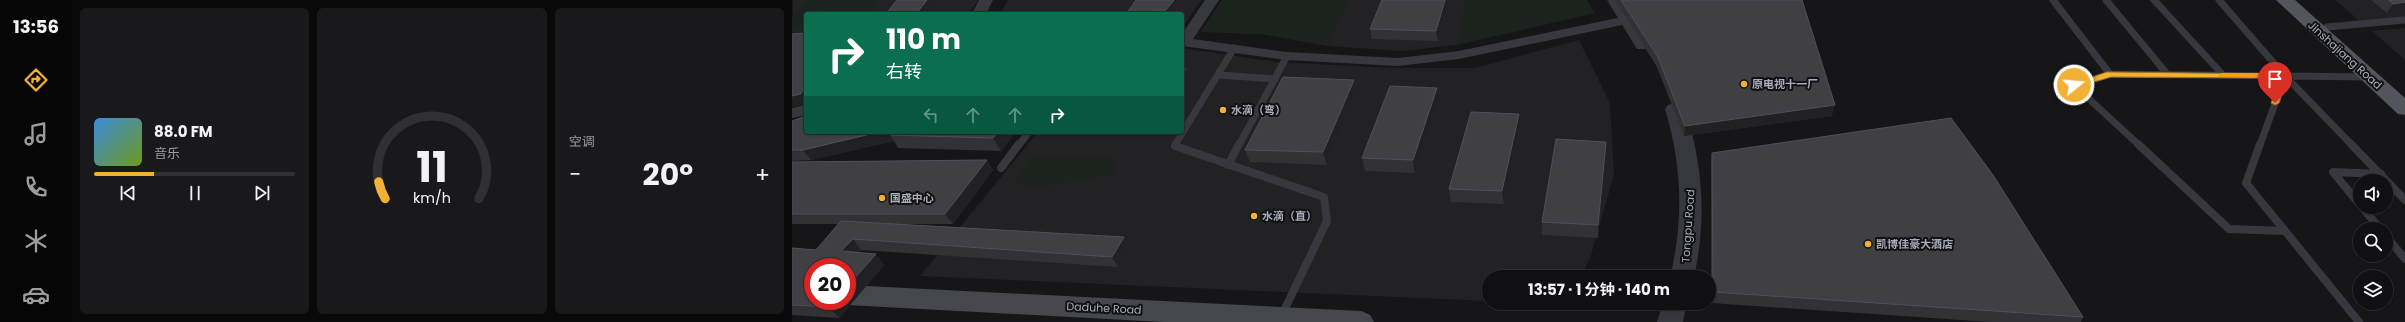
<!DOCTYPE html>
<html lang="zh">
<meta charset="utf-8">
<style>
:root{--surface:#101012;--page:#19191b;--text:#f1f3f6;--muted:#9c9d9f;--line:#303032;--accent:#f2b134}
body{margin:0;font-family:Poppins,"Noto Sans SC",sans-serif;background:var(--page);color:var(--text);height:100vh;display:flex;flex-direction:column;font-size:15px;white-space:nowrap}
*{box-sizing:border-box;margin:0}
p{font-size:13px;color:var(--muted)}
.icon{flex:none;width:22px;height:22px;fill:none;stroke:currentColor;stroke-width:2;stroke-linecap:round;stroke-linejoin:round}
.map{position:relative;flex:1;overflow:hidden}
.drawer{display:flex;flex-direction:column;gap:8px;padding:8px;background:#09090a;width:720px}
.drawer>*{flex:none}
.banner{position:absolute;left:12px;top:12px;width:380px;height:122px;border-radius:4px;box-shadow:0 1px 3px #0004,0 0 0 1px var(--line);background:#0b6e4f;color:#fff;overflow:hidden}
.controls{position:absolute;left:1561px;top:174px;display:grid;gap:8px}
.controls a{display:grid;place-items:center;width:40px;height:40px;border-radius:50%;background:var(--surface);box-shadow:0 1px 3px #0004,0 0 0 1px var(--line);font-size:20px}
.speed{position:absolute;left:12px;top:258px;display:flex;gap:8px;font-size:20px;font-weight:700;text-align:center}
.speed>*{display:grid;place-content:center;width:52px;height:52px;border-radius:50%;background:var(--surface);box-shadow:0 1px 3px #0004,0 0 0 1px var(--line);line-height:1}
.speed .limit{border:6px solid #d22;background:#fff;color:#111}
.pin{position:absolute;display:grid;place-items:center;width:34px;height:34px;color:#fff;margin:-41px -17px;border-radius:50% 50% 50% 0;rotate:-45deg;box-shadow:0 0 4px #0007}
.pin .icon{rotate:45deg}
.me{position:absolute;width:44px;margin:-22px;rotate:73deg;stroke-linejoin:round;filter:drop-shadow(0 0 3px #0008)}
.turn{display:flex;align-items:center;gap:14px;height:84px;padding:0 16px;font-size:18px}
.turn .icon{width:52px;height:52px;stroke-width:2.5}
.turn b{display:block;font-size:28px;line-height:34px}
.lanes{display:flex;align-items:center;height:38px;padding:0 16px;background:#0003;justify-content:center;gap:20px;direction:ltr}
.lanes .off{opacity:.35}
.big{font-size:30px;font-weight:700;line-height:1.1}
.drawer .card{flex:1;display:flex;flex-direction:column;justify-content:center;gap:6px;min-width:0;padding:0 14px;border-radius:6px;background:var(--page)}
.drawer .dial{align-items:center;gap:0}
.dial svg{height:104px;overflow:visible;fill:none;stroke:var(--line);stroke-width:7;stroke-linecap:round;text-anchor:middle}
.dial text{fill:var(--text);stroke:none}
.song{display:flex;align-items:center;gap:12px}
.cover{width:48px;height:48px;border-radius:6px;background:linear-gradient(135deg,hsl(210 70% 55%),hsl(80 70% 35%))}
.played{height:4px;border-radius:2px;background:linear-gradient(90deg,var(--accent) 30%,var(--line) 30%)}
.keys{display:flex;justify-content:space-around;direction:ltr}
.heat{display:flex;justify-content:space-between;align-items:center;font-size:22px;direction:ltr}
.drawer .tiles{flex:1;display:grid;gap:8px;grid-template-columns:repeat(3,1fr)}
.trip{position:absolute;left:690px;top:270px;width:234px;height:40px;border-radius:20px;background:var(--surface);box-shadow:0 1px 3px #0004,0 0 0 1px var(--line);font-weight:700;line-height:40px;text-align:center}
main{display:flex;flex:1;min-height:0}
.menu{display:flex;flex-direction:column;width:72px;justify-content:space-around;align-items:center;background:#060607;color:var(--muted)}
.menu .icon{width:28px;height:28px}
.menu .on{color:var(--accent)}
.menu b{font-size:18px;color:var(--text)}
.map>svg:first-child{display:block}
</style>
<main>
<nav class="menu">
<b>13:56</b>
<svg class="icon on" aria-label="directions" viewBox="0 0 24 24"><path d="M12 3l9 9-9 9-9-9zM9 14v-3h6M13 9l2 2-2 2"/></svg>
<svg class="icon" aria-label="music" viewBox="0 0 24 24"><path d="M9 18V5l10-2v13"/><circle cx="6" cy="18" r="3"/><circle cx="16" cy="16" r="3"/></svg>
<svg class="icon" aria-label="phone" viewBox="0 0 24 24"><path d="M5 4h4l2 5-3 2q2 4 5 5l2-3 5 2v4C11 20 4 13 5 4z"/></svg>
<svg class="icon" aria-label="climate" viewBox="0 0 24 24"><path d="M12 3v18M4 7l16 10M4 17L20 7"/></svg>
<svg class="icon" aria-label="car" viewBox="0 0 24 24"><path d="M5 17H2v-5l4-1 3-4h7l3 4 3 1v5h-3M9 17h6M6 11h13"/><circle cx="7" cy="17" r="2"/><circle cx="17" cy="17" r="2"/></svg>
</nav>
<section class="drawer">
<div class="tiles">
<div class="card">
<div class="song"><i class="cover"></i><div><b>88.0 FM</b><p>音乐</p></div></div>
<div class="played"></div>
<div class="keys"><svg class="icon" aria-label="previous" viewBox="0 0 24 24"><path d="M18 5L8 12l10 7zM5 5v14"/></svg><svg class="icon" aria-label="pause" viewBox="0 0 24 24"><path d="M8 5v14M16 5v14"/></svg><svg class="icon" aria-label="next" viewBox="0 0 24 24"><path d="M6 5l10 7-10 7zM19 5v14"/></svg></div>
</div>
<div class="card dial"><svg viewBox="0 0 100 80">
<path d="M14 69A42 42 0 1 1 86 69"/>
<path d="M14 69A42 42 0 0 1 9 56" stroke="#f2b134"/>
<text x="50" y="56" font-size="32" font-weight="700">11</text>
<text x="50" y="72" font-size="11">km/h</text>
</svg></div>
<div class="card"><p>空调</p>
<div class="heat"><a>−</a><b class="big">20°</b><a>+</a></div>
</div>
</div>
</section>
<div class="map">
<svg width="1613" height="322" viewBox="0 0 1613 322">
<rect width="100%" height="100%" fill="#161618"/>
<path fill="#222225" d="M1,0H186L177,14H14V39L0,40Z
M216,0H409L390,28V14H208Z
M430,0H795L803,13L664,45L610,51L536,46L470,34L409,32Z
M1543,0H1613V19L1570,23Z
M1613,28V60L1580,31Z
M787,40L818,103L822,175L799,255L789,277H697V301L128,276L246,132H390V48L484,62L600,68H682Z"/>
<path fill="#1c231d" d="M16,0H86L75,14H14V28L0,29V17Z
M430,0H557L536,46L470,34L409,32Z
M674,0H795L803,13L664,45Z
M240,155L323,158L322,174L243,188L222,182Z"/>
<g fill="none" stroke-linecap="round" stroke-linejoin="round">
<path stroke="#37383d" stroke-width="7" d="M1261,0L1318,74
M1314,0L1376,75
M1362,0L1431,75
M1427,0L1493,76L1560,145
M1535,27L1613,20
M427,75L483,79
M227,145L237,132
M383,145L442,48
M447,145L495,56
M1347,145L1282,85L1318,74L1493,76
M1468,145L1493,76L1577,77"/>
<path stroke="#37383d" stroke-width="8" d="M384,144L383,146L532,197L535,221L489,317
M1346,144L1437,229L1493,231
M1468,144L1454,183L1567,322
M1559,144L1613,200
M436,165L447,144
M209,168L227,144
M1568,205L1541,172L1589,174
M1570,207L1588,229
M1594,236L1613,259"/>
<path fill="#37383d" fill-rule="evenodd" d="M187,0H201L194,14H180Z
M413,0H427L401,39L495,52L606,58L667,51L835,16L842,20L835,24L667,59L606,66L495,60L390,46V34Z
M14,105V115L0,118V108Z"/>
<path fill="#37383d" fill-rule="evenodd" d="M815,0H831L860,45L857,49H845Z
M883,103L890,105L893,109C911,165 915,219 902,277H878C892,220 890,165 873,109L876,105Z
M871,303H895L891,322H865Z"/>
<path fill="#45474d" fill-rule="evenodd" d="M55,285L569,311L578,315L582,322H371L55,305L45,301H55Z"/>
<path fill="#53555c" fill-rule="evenodd" d="M1484,0H1503L1613,98V115L1606,114Z"/>
</g>
<path fill="#323236" d="M344,0H387L388,3L380,14H334Z
M658,0L646,41L580,39L578,29Z
M823,0H1010L1040,116L892,136L865,67Z
M1579,0H1613V11L1595,13Z
M565,92L535,165L458,162L453,150Z
M647,101L623,173L573,171L570,158Z
M0,121L14,132H224L209,151L106,148L102,141L19,160L0,161Z
M728,127L712,204L659,202L657,189Z
M814,142V155L806,238L750,235V222Z
M920,153L1291,317L1289,322H1198L919,303V163Z
M195,160L201,170L161,224H106L332,237L338,248L326,267L69,250L66,253L92,265L47,318L0,315V248L24,250L46,224H0V162Z"/>
<path fill="#212124" d="M135,0H145L135,14H124Z
M382,0H387L388,3L380,14H376L374,10Z
M653,0H658L646,41L644,31Z
M1613,2V11L1595,13L1601,4Z
M364,10L366,14H361Z
M394,69L399,81L390,93V74Z
M14,80V105L0,107V96Z
M562,80L565,92L535,165L531,152Z
M645,88L647,101L623,173L621,160Z
M1043,105L1040,116L892,136L893,126Z
M727,114L728,127L712,204L710,191Z
M87,132H115L98,135L102,141L19,160L11,150Z
M206,132H224L209,151L201,138Z
M814,142V155L806,238V225Z
M195,160L201,170L161,224L153,214Z
M332,237L338,248L326,267L320,257Z
M61,239L69,250L58,262L49,251Z
M84,254L92,265L47,318L37,307L43,301H55V287Z"/>
<path fill="#3f3f44" stroke="#4f5156" d="M105,0H135L124,14H94Z
M344,0H382L374,10H364L361,14H334Z
M590,0H653L644,31L578,29Z
M829,0H1010L1043,105L893,126L866,57Z
M1597,0H1613V2L1601,4Z
M14,33V80L9,94L0,96V34Z
M390,68L394,69L390,74Z
M491,77L562,80L531,152L453,150Z
M598,86L645,88L621,160L570,158Z
M679,112L727,114L710,191L657,189Z
M14,116V132H87L11,150H0V121Z
M1159,118L1201,175L1291,317L921,292L920,153Z
M100,132H206L201,138L98,135Z
M764,139L814,142L806,225L750,222Z
M195,160L153,214H0V162Z
M49,221L332,237L320,257L61,239L49,251L84,254L55,287V267H21V301H43L37,307L0,305V248L24,250Z"/>
<path fill="#f2b134" stroke="#9d7322" d="M1315,72L1493,74L1497,76L1487,103L1483,105L1479,103L1488,78L1319,77L1282,88L1277,85Z"/>
<path fill="#f59e0b" d="M1430,73H1478L1482,76L1478,78L1427,77V74Z"/>
<g fill="#f2b134" stroke="#111113" stroke-width="1.5">
<circle cx="952" cy="84" r="4"/>
<circle cx="431" cy="110" r="4"/>
<circle cx="90" cy="198" r="4"/>
<circle cx="462" cy="216" r="4"/>
<circle cx="1076" cy="244" r="4"/>
</g>
<g text-anchor="middle" stroke-width="4" stroke-linejoin="round" paint-order="stroke">
<g font-size="11" fill="#a8adb8" stroke="#111113">
<text transform="translate(1553 55) rotate(42)" y="4">Jinshajiang Road</text>
<text transform="translate(896 226) rotate(-86)" y="4">Tongpu Road</text>
<text transform="translate(312 308) rotate(3)" y="4">Daduhe Road</text>
</g>
<g font-size="11" font-weight="bold" fill="#a8adb8" stroke="#111113" text-anchor="start">
<text x="960" y="88">原电视十一厂</text>
<text x="439" y="114">水滴（弯）</text>
<text x="98" y="202">国盛中心</text>
<text x="470" y="220">水滴（直）</text>
<text x="1084" y="248">凯博佳豪大酒店</text>
</g>
</g>
</svg>
<div class="controls">
<a><svg class="icon" aria-label="sound" viewBox="0 0 24 24"><path d="M4 9h4l5-4v14l-5-4H4zM17 9q2 3 0 6"/></svg></a>
<a><svg class="icon" aria-label="search" viewBox="0 0 24 24"><circle cx="10" cy="10" r="6"/><path d="M15 15l6 6"/></svg></a>
<a><svg class="icon" aria-label="layers" viewBox="0 0 24 24"><path d="M12 4l9 5-9 5-9-5zM3 14l9 5 9-5"/></svg></a>
</div>
<div class="speed"><div class="limit">20</div></div>
<div class="pin" style="left:1483px;top:103px;background:#d93025"><svg class="icon" aria-label="arrive" viewBox="0 0 24 24"><path d="M6 21V4h12l-3 4 3 4H6"/></svg></div>
<svg class="me" style="left:1282px;top:85px" viewBox="-20 -20 40 40"><circle r="17" fill="#f2b134" stroke="#fff" stroke-width="3"/><path d="M0-11L8 9 0 5-8 9z" fill="#fff"/></svg>
<div class="trip">13:57 · 1 分钟 · 140 m</div>
<div class="banner">
<div class="turn"><svg class="icon" aria-label="right" viewBox="0 0 24 24"><path d="M7 20v-9h11M14 6l5 5-5 5"/></svg><div><b>110 m</b>右转</div></div>
<div class="lanes"><svg class="icon off" aria-label="left" viewBox="0 0 24 24"><path d="M17 20v-9H6M10 6l-5 5 5 5"/></svg><svg class="icon off" aria-label="ahead" viewBox="0 0 24 24"><path d="M12 20V5M6 11l6-6 6 6"/></svg><svg class="icon off" aria-label="ahead" viewBox="0 0 24 24"><path d="M12 20V5M6 11l6-6 6 6"/></svg><svg class="icon" aria-label="right" viewBox="0 0 24 24"><path d="M7 20v-9h11M14 6l5 5-5 5"/></svg></div>
</div>
</div>
</main>
